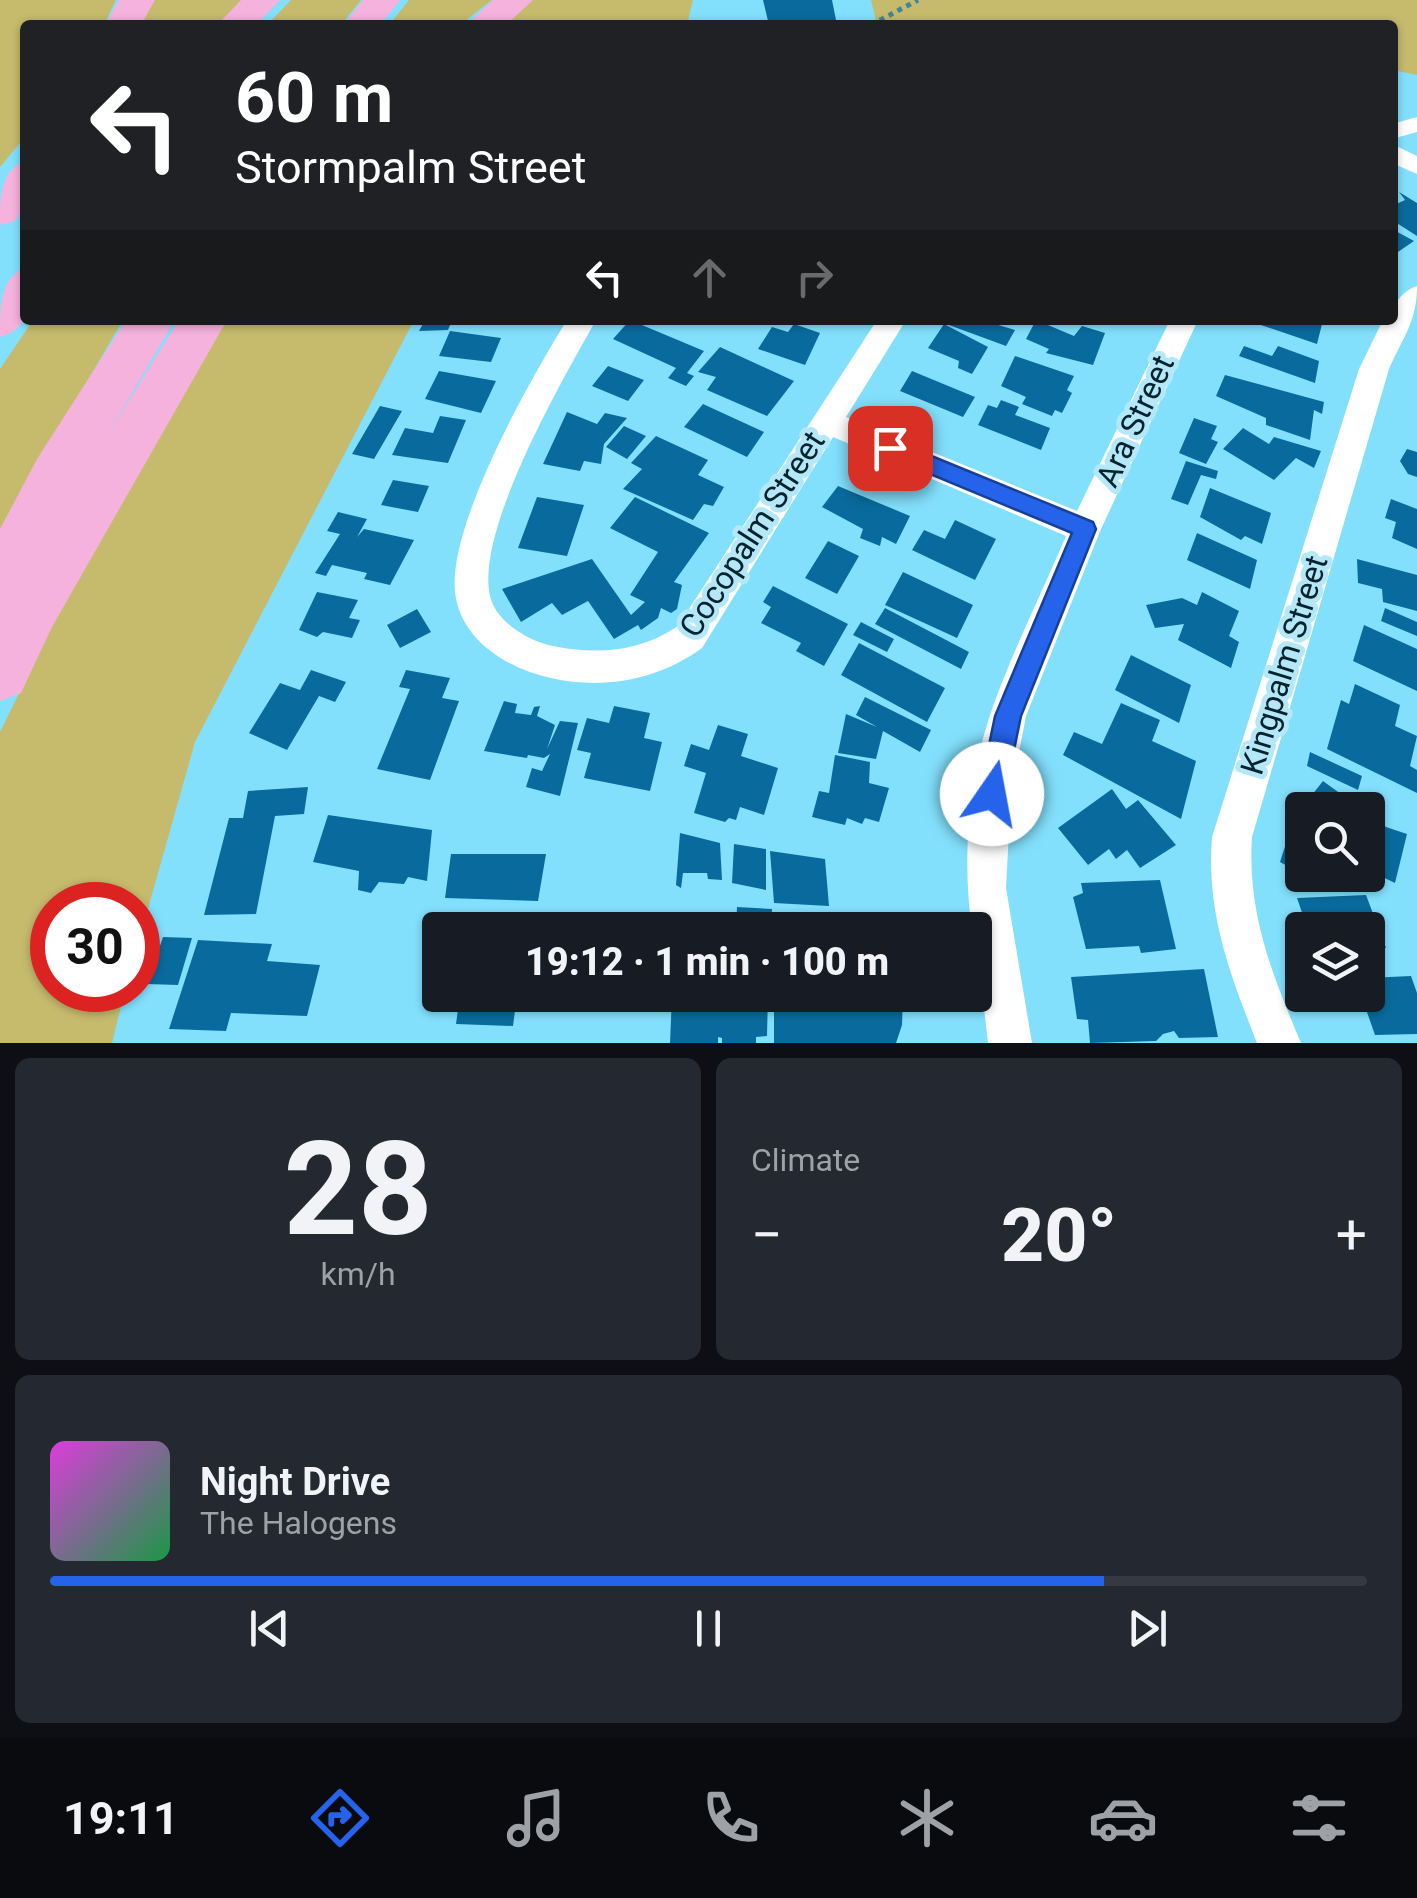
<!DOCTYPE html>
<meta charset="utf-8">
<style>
:root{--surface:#171b24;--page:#242831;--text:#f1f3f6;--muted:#9ea1a6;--line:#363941;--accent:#2563eb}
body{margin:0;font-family:Roboto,sans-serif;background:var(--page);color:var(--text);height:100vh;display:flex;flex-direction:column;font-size:38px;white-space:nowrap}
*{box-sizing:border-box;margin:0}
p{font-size:32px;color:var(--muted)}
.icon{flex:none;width:55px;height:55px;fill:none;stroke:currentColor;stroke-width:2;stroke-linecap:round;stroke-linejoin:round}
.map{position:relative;height:1043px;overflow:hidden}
.panel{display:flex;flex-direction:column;gap:15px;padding:15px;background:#0d0f14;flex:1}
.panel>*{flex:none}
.guide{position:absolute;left:20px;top:20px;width:1378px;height:305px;border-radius:10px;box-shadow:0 2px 8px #0004;background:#202124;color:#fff;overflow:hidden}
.fabs{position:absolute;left:1285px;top:792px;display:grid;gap:20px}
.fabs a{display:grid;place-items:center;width:100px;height:100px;border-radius:10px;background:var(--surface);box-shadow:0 2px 8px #0004;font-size:50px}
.speed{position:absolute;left:30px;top:882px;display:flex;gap:20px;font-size:50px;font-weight:700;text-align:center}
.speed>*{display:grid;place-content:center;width:130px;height:130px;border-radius:50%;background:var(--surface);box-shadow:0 2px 8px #0004;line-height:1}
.speed .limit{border:15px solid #d22;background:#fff;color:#111}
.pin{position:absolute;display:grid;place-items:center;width:85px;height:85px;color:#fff;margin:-42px;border-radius:20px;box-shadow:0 5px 15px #0006}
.me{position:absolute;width:110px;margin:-55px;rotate:12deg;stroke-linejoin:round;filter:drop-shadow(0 0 8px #0008)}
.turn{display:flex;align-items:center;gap:35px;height:210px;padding:0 50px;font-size:45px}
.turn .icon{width:130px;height:130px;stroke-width:2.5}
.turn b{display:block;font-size:70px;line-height:85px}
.lanes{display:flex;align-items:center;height:95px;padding:0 50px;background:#0003;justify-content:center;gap:50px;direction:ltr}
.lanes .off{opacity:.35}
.big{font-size:75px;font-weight:800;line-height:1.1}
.panel .tile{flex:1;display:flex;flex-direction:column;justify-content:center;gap:15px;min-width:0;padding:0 35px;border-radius:15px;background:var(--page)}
.panel .dial{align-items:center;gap:0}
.dial b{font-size:130px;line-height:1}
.song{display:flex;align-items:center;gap:30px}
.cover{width:120px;height:120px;border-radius:15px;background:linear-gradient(135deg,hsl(300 70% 55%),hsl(140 70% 35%))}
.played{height:10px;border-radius:5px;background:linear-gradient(90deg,var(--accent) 80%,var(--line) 80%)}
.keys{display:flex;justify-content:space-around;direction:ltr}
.heat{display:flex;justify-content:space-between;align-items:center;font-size:55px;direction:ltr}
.panel .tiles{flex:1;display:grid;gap:15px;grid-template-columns:1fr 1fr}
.tile:last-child{grid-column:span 2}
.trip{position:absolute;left:422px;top:912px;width:570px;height:100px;border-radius:10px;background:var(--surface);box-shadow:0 2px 8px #0004;font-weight:800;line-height:100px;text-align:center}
.menu{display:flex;height:160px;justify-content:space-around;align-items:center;background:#090b0e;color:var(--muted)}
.menu .icon{width:70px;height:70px}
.menu .active{color:var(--accent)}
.menu b{font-size:45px;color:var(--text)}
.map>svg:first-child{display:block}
</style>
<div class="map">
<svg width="1417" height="1043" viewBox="0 0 1417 1043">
<rect width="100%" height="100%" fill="#83e0fd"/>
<path fill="#c6ba6d" d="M0,0H116L104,25H25V137L0,167Z
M149,0H245L221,25H136Z
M291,0H361L341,25H267Z
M409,0H492L460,25H389Z
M533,0H693L687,25H503Z
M871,0H1417V75L1393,70L1392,25H877Z
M33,320H123L0,530V369Z
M227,320H414L195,742L138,944V905H52V990H125L112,1043H0V732L112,504Z"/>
<path fill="#096b9d" d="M763,0H832L837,25H769Z
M1399,192L1417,203V236L1392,220V206L1405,200Z
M1392,229L1414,241L1395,254L1392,252Z
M425,320H452L448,330L419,331Z
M630,320L704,351L687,373L694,376L686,386L668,378L676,368L613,339Z
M972,320L995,324L1015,330L1006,346L938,321Z
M1036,320L1074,336L1082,326L1105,333L1093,365L1046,353L1049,349L1026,339Z
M1311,320L1322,324L1317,344L1249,321Z
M794,324L820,333L805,365L758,349L772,327L788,332Z
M944,324L988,347L972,374L958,368L959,361L928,348Z
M450,331L501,338L491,362L439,356Z
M1244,346L1272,356L1278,346L1319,361L1315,383L1239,356Z
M720,347L794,381L767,416L707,390L716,377L698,372Z
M1015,356L1074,376L1067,390L1072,393L1062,413L1055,410L1052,416L1022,404L1026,397L1001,386Z
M608,366L644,380L628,401L592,386Z
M439,371L496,381L481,413L425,399Z
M912,371L975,397L963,417L900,391Z
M1225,375L1324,402L1322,414L1314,410L1310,440L1266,425V418L1216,396Z
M1001,400L1019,407L1015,415L1050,428L1041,450L978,425L988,405L997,408Z
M703,404L764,432L747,457L684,427Z
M380,406L402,411L374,459L352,454Z
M567,412L597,424L605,413L627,418L604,444L601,464L584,461L580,471L543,464Z
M440,416L466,420L448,463L392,455L405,428L433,433Z
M1194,418L1217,426L1211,439L1218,442L1206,464L1179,453Z
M624,426L646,436L627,459L606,447Z
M1243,428L1269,444L1274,437L1321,451L1314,468L1296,458L1274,480L1223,449Z
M656,436L708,460L698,475L724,487L713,506L704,504L693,520L623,489L642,469L631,463Z
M1407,449L1417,452V477L1408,474L1400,461Z
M1186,461L1218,471L1216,479L1201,475L1188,505L1171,499Z
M393,480L429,486L418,512L381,505Z
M838,486L910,516L896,544L882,537L880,546L860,538L863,529L822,507Z
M1210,488L1271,513L1262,544L1245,536L1241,540L1200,517Z
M537,497L584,505L567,556L518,548Z
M635,497L709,533L674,582L682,585L677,609L671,613L661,608L658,618L641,630L638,625L614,639L588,601L562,615L552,603L521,622L502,589L592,559L631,615L645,602L630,595L658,552L610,528Z
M1391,499L1417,509V549L1392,538L1396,522L1385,518Z
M338,512L367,519L357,537L364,529L414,540L390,585L364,579L367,573L332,565L326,576L315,573L340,534L327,531Z
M955,520L996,539L975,580L912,550L924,530L945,539Z
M1197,533L1257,560L1250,589L1187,560Z
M828,541L859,556L837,594L805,578Z
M1357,559L1417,575V611L1383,602L1382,589L1358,583Z
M903,572L973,605L957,638L885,605Z
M773,586L848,624L824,666L796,651L801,643L761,623L771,607L763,602Z
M317,592L358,600L349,618L360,620L352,638L323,632L317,637L299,630Z
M1202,592L1239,611L1229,636L1239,642L1231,668L1178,640L1184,624L1155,628L1146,605L1182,598L1197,605Z
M885,608L969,652L961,669L875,624Z
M1385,608L1417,622V636L1381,621Z
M417,609L431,632L400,648L387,625Z
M861,622L894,639L887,652L853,635Z
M1364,625L1417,649V691L1353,661Z
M859,643L945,688L927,722L841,675Z
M1131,655L1191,685L1179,723L1115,690Z
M311,670L346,682L335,702L319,696L287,750L249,733L280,683L300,690Z
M406,670L450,678L442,698L459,701L430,780L377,769L410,689L399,687Z
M1355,684L1400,705L1395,726L1417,736L1410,766L1417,770V793L1327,749L1341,700L1349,704Z
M865,697L931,730L920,752L883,731L876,759L838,753L846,714L877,727L856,715Z
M504,701L517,704L515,713L531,715L534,707L540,706L537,716L555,725L547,749L560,721L578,723L560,796L526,787L532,768L542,771L550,754L544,758L528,755L527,758L484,751Z
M1121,703L1160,720L1152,741L1196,761L1181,819L1063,755L1074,732L1102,744Z
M614,706L650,713L644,738L662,742L650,791L584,778L591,753L577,750L587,718L609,723Z
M718,725L748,734L741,756L778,768L764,815L740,807L736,820L729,818L725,822L694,813L706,773L684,766L691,744L709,750Z
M1310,752L1362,776L1358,790L1307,766Z
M835,755L870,762L869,783L889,788L879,822L865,818L862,824L847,818L845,825L812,817L819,791L829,793Z
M1323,781L1363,810H1300Z
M308,787L304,814L275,816L256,914L204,915L229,818H243L248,791Z
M1112,789L1126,809L1138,800L1176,845L1140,868L1127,850L1116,859L1109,849L1088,865L1058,828Z
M1368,813L1386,827L1407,834L1395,883L1368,870Z
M328,815L432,830L427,881L408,877L404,884L379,882L371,893L358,890L359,871L313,862Z
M680,833L720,843L722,880L708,879L707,873H683L681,888L676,885Z
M1289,834L1302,841V874L1280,862Z
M734,844L766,849V890L732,883Z
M770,851L825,859L829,906L774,903Z
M451,854H546L538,901L445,898Z
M1160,880L1176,949L1141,953L1139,946L1086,949L1073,897L1083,893L1081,883Z
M1366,895L1386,948H1368V930H1308L1297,898Z
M737,907L772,909L771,930H736Z
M804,916L856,920V930H804Z
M723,917L722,930H674V919Z
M860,921L900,924L901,930H860Z
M163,937L192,938L178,985L147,984Z
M198,940L272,944L267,961L320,965L307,1016L231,1013L226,1031L169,1029Z
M1204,969L1218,1037L1179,1038L1174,1031L1163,1034L1156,1041L1090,1043L1088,1020L1077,1019L1071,977Z
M1411,976L1417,993V1034L1375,1035L1361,995H1368V978Z
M460,995H517L513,1026L456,1024Z
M551,995H649L648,1012H550Z
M672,995H768L767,1036L756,1037V1043H722V1038L718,1037V1043H670Z
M774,995H903L902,1025L896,1043H774Z"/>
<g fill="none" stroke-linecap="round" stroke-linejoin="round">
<path stroke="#458497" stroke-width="5" stroke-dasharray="5 5" stroke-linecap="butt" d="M871,25L918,0"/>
<path fill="#fff" fill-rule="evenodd" d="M1417,117V132L1392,139V124Z
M1392,144L1417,156V174L1392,163Z
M1417,286C1417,322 1403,337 1389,369L1252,837C1247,913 1272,974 1301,1043H1257C1230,974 1206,913 1212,837L1359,369L1382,322L1392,320C1392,304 1402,291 1417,286Z
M567,320H596C563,379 475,530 490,596C496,622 528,641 553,646C597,655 640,652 678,626L877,320H906L846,417L1077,511L1170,320H1198L1101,529L1026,716L1011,794L1006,888L1032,1043H988L975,930H972C962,861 968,781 990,715C1011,654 1041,595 1066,536L833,437L702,648C658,680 604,690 551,678C508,669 460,640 455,592C448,524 531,378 567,320Z"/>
<path fill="#f4b2dd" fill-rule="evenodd" d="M119,0H155L141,25H105Z
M241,0H280L256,25H217Z
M363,0H400L380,25H343Z
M493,0H533L506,25H466Z
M25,161V207L15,221L0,225C0,198 0,170 25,161Z
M25,268C25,299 35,327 0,337C0,306 0,278 25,268Z
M126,320H175L107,435L179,320H227L52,627L21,693L0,701V529L37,459Z"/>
</g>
<path fill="#2563eb" stroke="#184099" stroke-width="2.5" d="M890,439L1093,522L1096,529L1021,716L1005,794L1002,803L992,807L982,803L979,794L995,716L1072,533L882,454L879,448L882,442Z"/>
<g text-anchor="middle" stroke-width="10" stroke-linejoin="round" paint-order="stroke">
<g font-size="32" fill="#05242d" stroke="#b4e8f9">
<text transform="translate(1135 421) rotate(-65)" y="11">Ara Street</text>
<text transform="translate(752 534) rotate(-57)" y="11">Cocopalm Street</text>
<text transform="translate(1284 665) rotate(-73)" y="11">Kingpalm Street</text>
</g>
</g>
</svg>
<div class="fabs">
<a><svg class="icon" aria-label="search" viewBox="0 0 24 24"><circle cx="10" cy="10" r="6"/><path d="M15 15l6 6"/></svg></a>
<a><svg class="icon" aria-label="layers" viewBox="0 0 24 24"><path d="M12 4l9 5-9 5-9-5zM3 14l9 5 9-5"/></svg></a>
</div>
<div class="speed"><div class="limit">30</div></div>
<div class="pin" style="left:890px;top:448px;background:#d93025"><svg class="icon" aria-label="arrive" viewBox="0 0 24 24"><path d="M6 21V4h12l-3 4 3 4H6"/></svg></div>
<svg class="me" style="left:992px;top:794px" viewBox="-20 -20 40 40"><circle r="19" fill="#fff"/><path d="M0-13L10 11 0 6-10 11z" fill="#2563eb"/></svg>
<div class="trip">19:12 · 1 min · 100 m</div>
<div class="guide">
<div class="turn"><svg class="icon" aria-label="left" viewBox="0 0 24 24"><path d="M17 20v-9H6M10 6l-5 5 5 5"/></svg><div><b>60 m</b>Stormpalm Street</div></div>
<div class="lanes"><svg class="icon" aria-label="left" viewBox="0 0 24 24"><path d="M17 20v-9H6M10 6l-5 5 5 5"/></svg><svg class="icon off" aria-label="ahead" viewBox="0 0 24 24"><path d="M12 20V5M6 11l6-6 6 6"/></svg><svg class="icon off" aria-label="right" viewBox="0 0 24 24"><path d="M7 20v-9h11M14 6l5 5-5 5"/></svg></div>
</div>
</div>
<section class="panel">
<div class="tiles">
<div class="tile dial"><b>28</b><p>km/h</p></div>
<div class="tile"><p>Climate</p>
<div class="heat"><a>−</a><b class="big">20°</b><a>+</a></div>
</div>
<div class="tile">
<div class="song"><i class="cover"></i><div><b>Night Drive</b><p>The Halogens</p></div></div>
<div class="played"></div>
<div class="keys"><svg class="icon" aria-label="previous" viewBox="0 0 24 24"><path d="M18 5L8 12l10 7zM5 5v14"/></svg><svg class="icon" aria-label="pause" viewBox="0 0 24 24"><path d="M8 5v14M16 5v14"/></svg><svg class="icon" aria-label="next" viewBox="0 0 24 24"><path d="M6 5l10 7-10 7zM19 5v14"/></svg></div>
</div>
</div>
</section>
<nav class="menu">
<b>19:11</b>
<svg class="icon active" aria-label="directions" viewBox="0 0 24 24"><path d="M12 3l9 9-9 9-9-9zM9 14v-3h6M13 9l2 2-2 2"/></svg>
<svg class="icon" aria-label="music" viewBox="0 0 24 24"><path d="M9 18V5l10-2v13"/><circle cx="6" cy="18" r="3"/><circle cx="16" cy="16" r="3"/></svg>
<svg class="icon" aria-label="phone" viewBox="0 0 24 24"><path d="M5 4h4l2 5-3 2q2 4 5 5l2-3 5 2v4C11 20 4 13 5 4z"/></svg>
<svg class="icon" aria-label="climate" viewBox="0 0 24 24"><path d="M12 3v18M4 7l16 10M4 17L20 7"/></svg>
<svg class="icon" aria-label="car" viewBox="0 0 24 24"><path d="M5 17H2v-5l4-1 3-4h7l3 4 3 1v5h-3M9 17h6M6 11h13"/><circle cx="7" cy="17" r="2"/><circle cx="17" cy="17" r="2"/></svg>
<svg class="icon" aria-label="filters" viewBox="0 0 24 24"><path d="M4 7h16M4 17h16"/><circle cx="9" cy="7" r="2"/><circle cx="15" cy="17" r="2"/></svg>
</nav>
